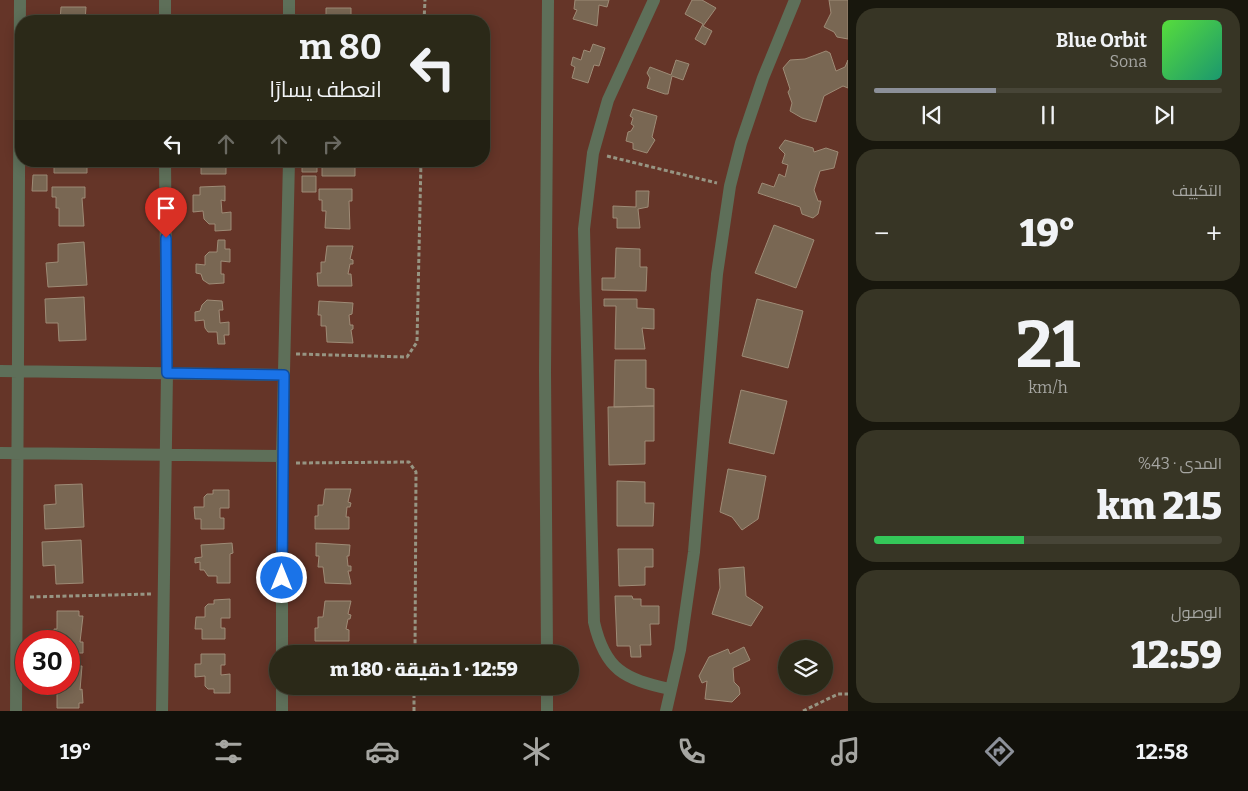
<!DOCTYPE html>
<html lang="ar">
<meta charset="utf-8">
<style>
:root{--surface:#2b2918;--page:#373525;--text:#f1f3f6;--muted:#a6a6a2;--line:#474537;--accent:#8c9099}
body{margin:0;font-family:Bitter,Cairo,serif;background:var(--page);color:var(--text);direction:rtl;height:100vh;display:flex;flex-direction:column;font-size:19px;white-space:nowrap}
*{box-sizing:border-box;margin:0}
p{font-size:16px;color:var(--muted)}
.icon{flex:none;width:28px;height:28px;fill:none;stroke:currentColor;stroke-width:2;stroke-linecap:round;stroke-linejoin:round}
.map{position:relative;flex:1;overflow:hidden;direction:ltr}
.details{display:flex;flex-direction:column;gap:8px;padding:8px;background:#18170d;width:400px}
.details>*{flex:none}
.banner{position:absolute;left:15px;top:15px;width:475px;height:152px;border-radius:20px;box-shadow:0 2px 12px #0003,0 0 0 1px var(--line);direction:rtl;background:#2b2918;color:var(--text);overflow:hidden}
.tools{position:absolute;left:778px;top:640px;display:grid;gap:10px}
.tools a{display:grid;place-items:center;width:55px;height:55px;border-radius:50%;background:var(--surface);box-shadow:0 2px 12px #0003,0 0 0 1px var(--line);font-size:25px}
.speed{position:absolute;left:15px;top:630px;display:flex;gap:10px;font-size:25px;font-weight:700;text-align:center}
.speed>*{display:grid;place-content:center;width:65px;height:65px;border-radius:50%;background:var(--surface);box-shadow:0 2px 12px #0003,0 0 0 1px var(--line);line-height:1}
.speed .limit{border:8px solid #d22;background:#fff;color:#111}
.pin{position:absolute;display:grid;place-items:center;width:42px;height:42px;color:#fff;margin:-51px -21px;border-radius:50% 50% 50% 0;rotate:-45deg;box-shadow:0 0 5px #0007}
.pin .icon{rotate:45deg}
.me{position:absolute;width:55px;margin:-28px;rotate:0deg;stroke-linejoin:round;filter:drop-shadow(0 0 4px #0008)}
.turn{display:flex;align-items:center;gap:18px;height:105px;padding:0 25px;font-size:22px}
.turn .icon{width:65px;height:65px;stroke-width:2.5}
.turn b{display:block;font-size:35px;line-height:42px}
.lanes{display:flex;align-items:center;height:48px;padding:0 25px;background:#0003;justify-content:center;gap:25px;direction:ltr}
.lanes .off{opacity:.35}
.big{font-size:38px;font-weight:800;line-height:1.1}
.details .card{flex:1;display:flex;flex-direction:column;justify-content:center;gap:8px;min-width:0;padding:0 18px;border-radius:20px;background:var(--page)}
.details .dial{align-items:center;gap:0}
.dial b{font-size:65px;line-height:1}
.song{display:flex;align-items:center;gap:15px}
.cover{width:60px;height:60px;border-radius:8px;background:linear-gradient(135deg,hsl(110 70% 55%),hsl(160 70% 35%))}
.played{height:5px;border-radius:2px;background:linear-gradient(90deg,var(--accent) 35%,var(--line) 35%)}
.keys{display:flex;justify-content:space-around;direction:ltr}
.heat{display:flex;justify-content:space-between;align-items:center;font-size:28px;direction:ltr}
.charge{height:8px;border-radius:4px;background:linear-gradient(90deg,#34c759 43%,var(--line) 0)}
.trip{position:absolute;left:269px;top:645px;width:310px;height:50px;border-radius:25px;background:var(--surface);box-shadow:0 2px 12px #0003,0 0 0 1px var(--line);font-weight:800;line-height:50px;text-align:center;direction:rtl}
.menu{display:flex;height:80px;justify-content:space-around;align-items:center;background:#11100a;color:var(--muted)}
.menu .icon{width:35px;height:35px}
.menu .active{color:var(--accent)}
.menu b{font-size:22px;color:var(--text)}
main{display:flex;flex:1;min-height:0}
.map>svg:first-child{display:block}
</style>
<main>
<section class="details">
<div class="card">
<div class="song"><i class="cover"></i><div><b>Blue Orbit</b><p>Sona</p></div></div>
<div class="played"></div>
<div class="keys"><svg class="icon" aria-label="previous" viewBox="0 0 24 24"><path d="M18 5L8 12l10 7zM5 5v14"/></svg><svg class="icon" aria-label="pause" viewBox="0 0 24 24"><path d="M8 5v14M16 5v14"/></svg><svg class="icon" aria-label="next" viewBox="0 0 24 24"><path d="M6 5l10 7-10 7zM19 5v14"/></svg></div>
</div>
<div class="card"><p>التكييف</p>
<div class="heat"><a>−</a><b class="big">19°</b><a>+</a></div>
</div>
<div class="card dial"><b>21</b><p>km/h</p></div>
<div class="card"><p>المدى · 43%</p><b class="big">215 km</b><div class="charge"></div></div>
<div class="card"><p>الوصول</p><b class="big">12:59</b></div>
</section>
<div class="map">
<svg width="848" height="711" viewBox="0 0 848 711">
<rect width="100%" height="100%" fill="#393720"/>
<path fill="#653528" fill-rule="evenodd" d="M0,0H848V711H0ZM21,21H484V161H21ZM26,641H69V684H26ZM786,649H824V686H786ZM278,654H570V686H278Z"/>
<path fill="#796753" stroke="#9e8b76" d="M575,0H609L607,7L599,5L597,26L573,19L577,10L574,9Z
M692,0H702L716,8L703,26L712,31L705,45L695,39L703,24L685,14Z
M829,0H848V39L837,37L834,32L824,27L831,13Z
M61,7H86L85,21H60Z
M326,8H351V21H326Z
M214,18H230V21H214Z
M593,44L605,48L599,66L594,65L588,83L572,78L575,67L571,65L573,57L581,60L584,50L590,52Z
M826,51L830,53L836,71L845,67L848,60V88L843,86L824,96L816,122L802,118L790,111L792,103L788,92L790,89L783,68L790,60L805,59Z
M676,60L689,64L683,80L672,76L668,94H665L647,88L650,78L647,73L650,67L671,75Z
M633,109L657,116L652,137L655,140L647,153L633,149V143L626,141L628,132L631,131L634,126L631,124L633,118L630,116Z
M785,140L813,148L814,152L826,148L838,152L834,168L820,171L814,190L818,201H821L818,214L813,218L802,214L800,207L758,193L762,183L774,187L779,174L785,177L788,165L782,163L785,154L779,148Z
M58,161H87V173H54V162Z
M194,161H226V174H201V166H194Z
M302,161H317V172H302Z
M326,161H352V164L355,165V176H322V165H326Z
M33,175H47V191H32Z
M302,176H316V192H302Z
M225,186V201L221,200L222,213L231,212V230L215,231V224H209L204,219L203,211L193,212V195H200V187Z
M52,187H85V198H82L84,226H59V208H56V197H52Z
M319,189H352V201H349L350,229L325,228L326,211H322V200H319Z
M636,191H649L648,207L638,209L640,228H617V218H613V206L636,207Z
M774,225L814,240L796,288L755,273Z
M218,240H225V249H230V262L221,261V274H224V283L209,284L203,280L201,274L196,273V264L205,265V256L209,252H217Z
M84,242L87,285L48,287L46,263L58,262V244Z
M327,246H353L350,259L353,260V264H350L348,274H351L352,286H318L317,273H321V262H325Z
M616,248L640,249V267H647L646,291L602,290V278H615Z
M84,297L86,340L59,341L58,323H46L45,299Z
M604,299H637V308L654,309V329L642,328L645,349H615L616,306H604Z
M757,299L803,311L788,368L742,356Z
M207,300L222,301L223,310H219L220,323L229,322V335H224L225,344H218L217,332H208L205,328L204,320L195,321V312L200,311L202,305Z
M319,301L353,303L352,314L349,315L350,325H353V329L351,330L353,343L327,342L326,326H321V315H318Z
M615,360H646V388L654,389V406L614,407Z
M741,390L787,401L774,454L729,443Z
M654,406V441H645V464L609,465L608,407Z
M728,469L766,476L758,519L742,530L732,517L720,512Z
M617,481L645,482V503H654L653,526H617Z
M82,484L84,527L45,529L44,505L56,504L55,485Z
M325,489H351L348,502L351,503L350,507H347L346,517H349V529H315V516H318V505H323Z
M213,490H229V508H220V518H224V529H201V519H195L194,507H204V497L207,494H213Z
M81,540L83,583L56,584L55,565L43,566L42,542Z
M232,543L233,553L230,554V583H217V576H208L204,570H200V562L195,563V558L202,557L201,545Z
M316,543L350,545L349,556H347L348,566H351V571H348L351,584L325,583L323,567H318L319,556H316Z
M618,549H653V567H645V585L619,586Z
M744,567L746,596L763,607L751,626L712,614L720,588L719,569Z
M615,596H632L633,599H641V606H659V624H650L651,645H640L641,657H631L630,646H617Z
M230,599V618H221V628H225V639H202V629H195L196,617H205V607L208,604H214V600Z
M325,601H351L348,614L351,615L350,619H348L346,629L349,630V641H315V628H318V617H323Z
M57,611H79V616H83L80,642H83V653H69V641H54V629H57Z
M744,647L750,660L733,668L734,682L739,687L740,694L732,702L705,699L707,681L702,683L699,676L709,657L728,649L730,654Z
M201,654H225V665H221V675L230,674V693H214V689H208L205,686V676L195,677V664H201Z
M69,666H82L80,690L82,689L83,703H79V708H57V691H53V684H69Z
M324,686H350L352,695L326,694Z"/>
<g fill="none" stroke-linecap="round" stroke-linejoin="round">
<path stroke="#979583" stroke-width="3" stroke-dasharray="4 2.5" stroke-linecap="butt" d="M424,21L425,0
M607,156L717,183
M296,354L407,357L417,342L421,161
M296,463L409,462L416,472L415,654
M30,597L151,594
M414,711V686
M803,711L838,694H848"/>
<path stroke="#5e6f59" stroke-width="12" d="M289,0V21
M654,0L608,100L593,153L584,229L594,622C605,670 624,679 670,689
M165,21V0
M0,371L284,375
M0,453L282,456
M282,654V456L289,161
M547,654L545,371L548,0
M547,686V711
M16,711L20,0
M162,711L167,373L165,161
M282,711V686
M666,711L680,650L694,552L717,274L730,186L741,143L763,78L795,0"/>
</g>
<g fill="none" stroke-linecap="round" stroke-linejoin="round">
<g stroke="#114b97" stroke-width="12">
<path id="route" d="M166,238L167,373L284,375L282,578"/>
</g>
<use href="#route" stroke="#1a73e8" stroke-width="9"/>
</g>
</svg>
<div class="tools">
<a><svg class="icon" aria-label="layers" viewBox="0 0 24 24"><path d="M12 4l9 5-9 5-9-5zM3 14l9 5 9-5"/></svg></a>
</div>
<div class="speed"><div class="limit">30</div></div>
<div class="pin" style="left:166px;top:238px;background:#d93025"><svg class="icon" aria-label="arrive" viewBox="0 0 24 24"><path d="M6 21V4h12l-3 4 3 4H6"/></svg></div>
<svg class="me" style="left:282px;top:578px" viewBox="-20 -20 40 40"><circle r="17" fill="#1a73e8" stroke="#fff" stroke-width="3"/><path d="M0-11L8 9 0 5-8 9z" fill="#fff"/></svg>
<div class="trip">12:59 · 1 دقيقة · 180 m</div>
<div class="banner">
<div class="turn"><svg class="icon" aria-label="left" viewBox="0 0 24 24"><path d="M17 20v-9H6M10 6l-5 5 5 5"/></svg><div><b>80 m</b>انعطف يسارًا</div></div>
<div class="lanes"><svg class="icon" aria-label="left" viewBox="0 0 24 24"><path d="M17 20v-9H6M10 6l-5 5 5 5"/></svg><svg class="icon off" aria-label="ahead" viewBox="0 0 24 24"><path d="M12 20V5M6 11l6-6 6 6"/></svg><svg class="icon off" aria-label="ahead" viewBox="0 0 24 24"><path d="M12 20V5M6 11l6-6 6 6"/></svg><svg class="icon off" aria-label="right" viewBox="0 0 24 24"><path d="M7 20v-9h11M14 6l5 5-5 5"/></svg></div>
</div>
</div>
</main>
<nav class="menu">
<b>12:58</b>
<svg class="icon active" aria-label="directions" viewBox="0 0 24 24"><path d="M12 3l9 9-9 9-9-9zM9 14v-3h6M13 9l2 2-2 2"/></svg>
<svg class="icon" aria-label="music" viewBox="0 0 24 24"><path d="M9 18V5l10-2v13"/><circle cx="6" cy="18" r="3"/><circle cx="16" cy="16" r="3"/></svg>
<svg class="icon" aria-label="phone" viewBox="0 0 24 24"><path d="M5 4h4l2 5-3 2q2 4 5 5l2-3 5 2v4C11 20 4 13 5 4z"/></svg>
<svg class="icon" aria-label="climate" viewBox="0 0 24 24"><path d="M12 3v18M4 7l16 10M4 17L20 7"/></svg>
<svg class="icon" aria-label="car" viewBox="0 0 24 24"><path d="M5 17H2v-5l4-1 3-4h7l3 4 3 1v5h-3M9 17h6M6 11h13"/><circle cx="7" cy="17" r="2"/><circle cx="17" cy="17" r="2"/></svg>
<svg class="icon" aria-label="filters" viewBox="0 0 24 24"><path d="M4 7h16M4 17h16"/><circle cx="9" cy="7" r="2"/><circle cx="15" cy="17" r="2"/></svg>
<b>19°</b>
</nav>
